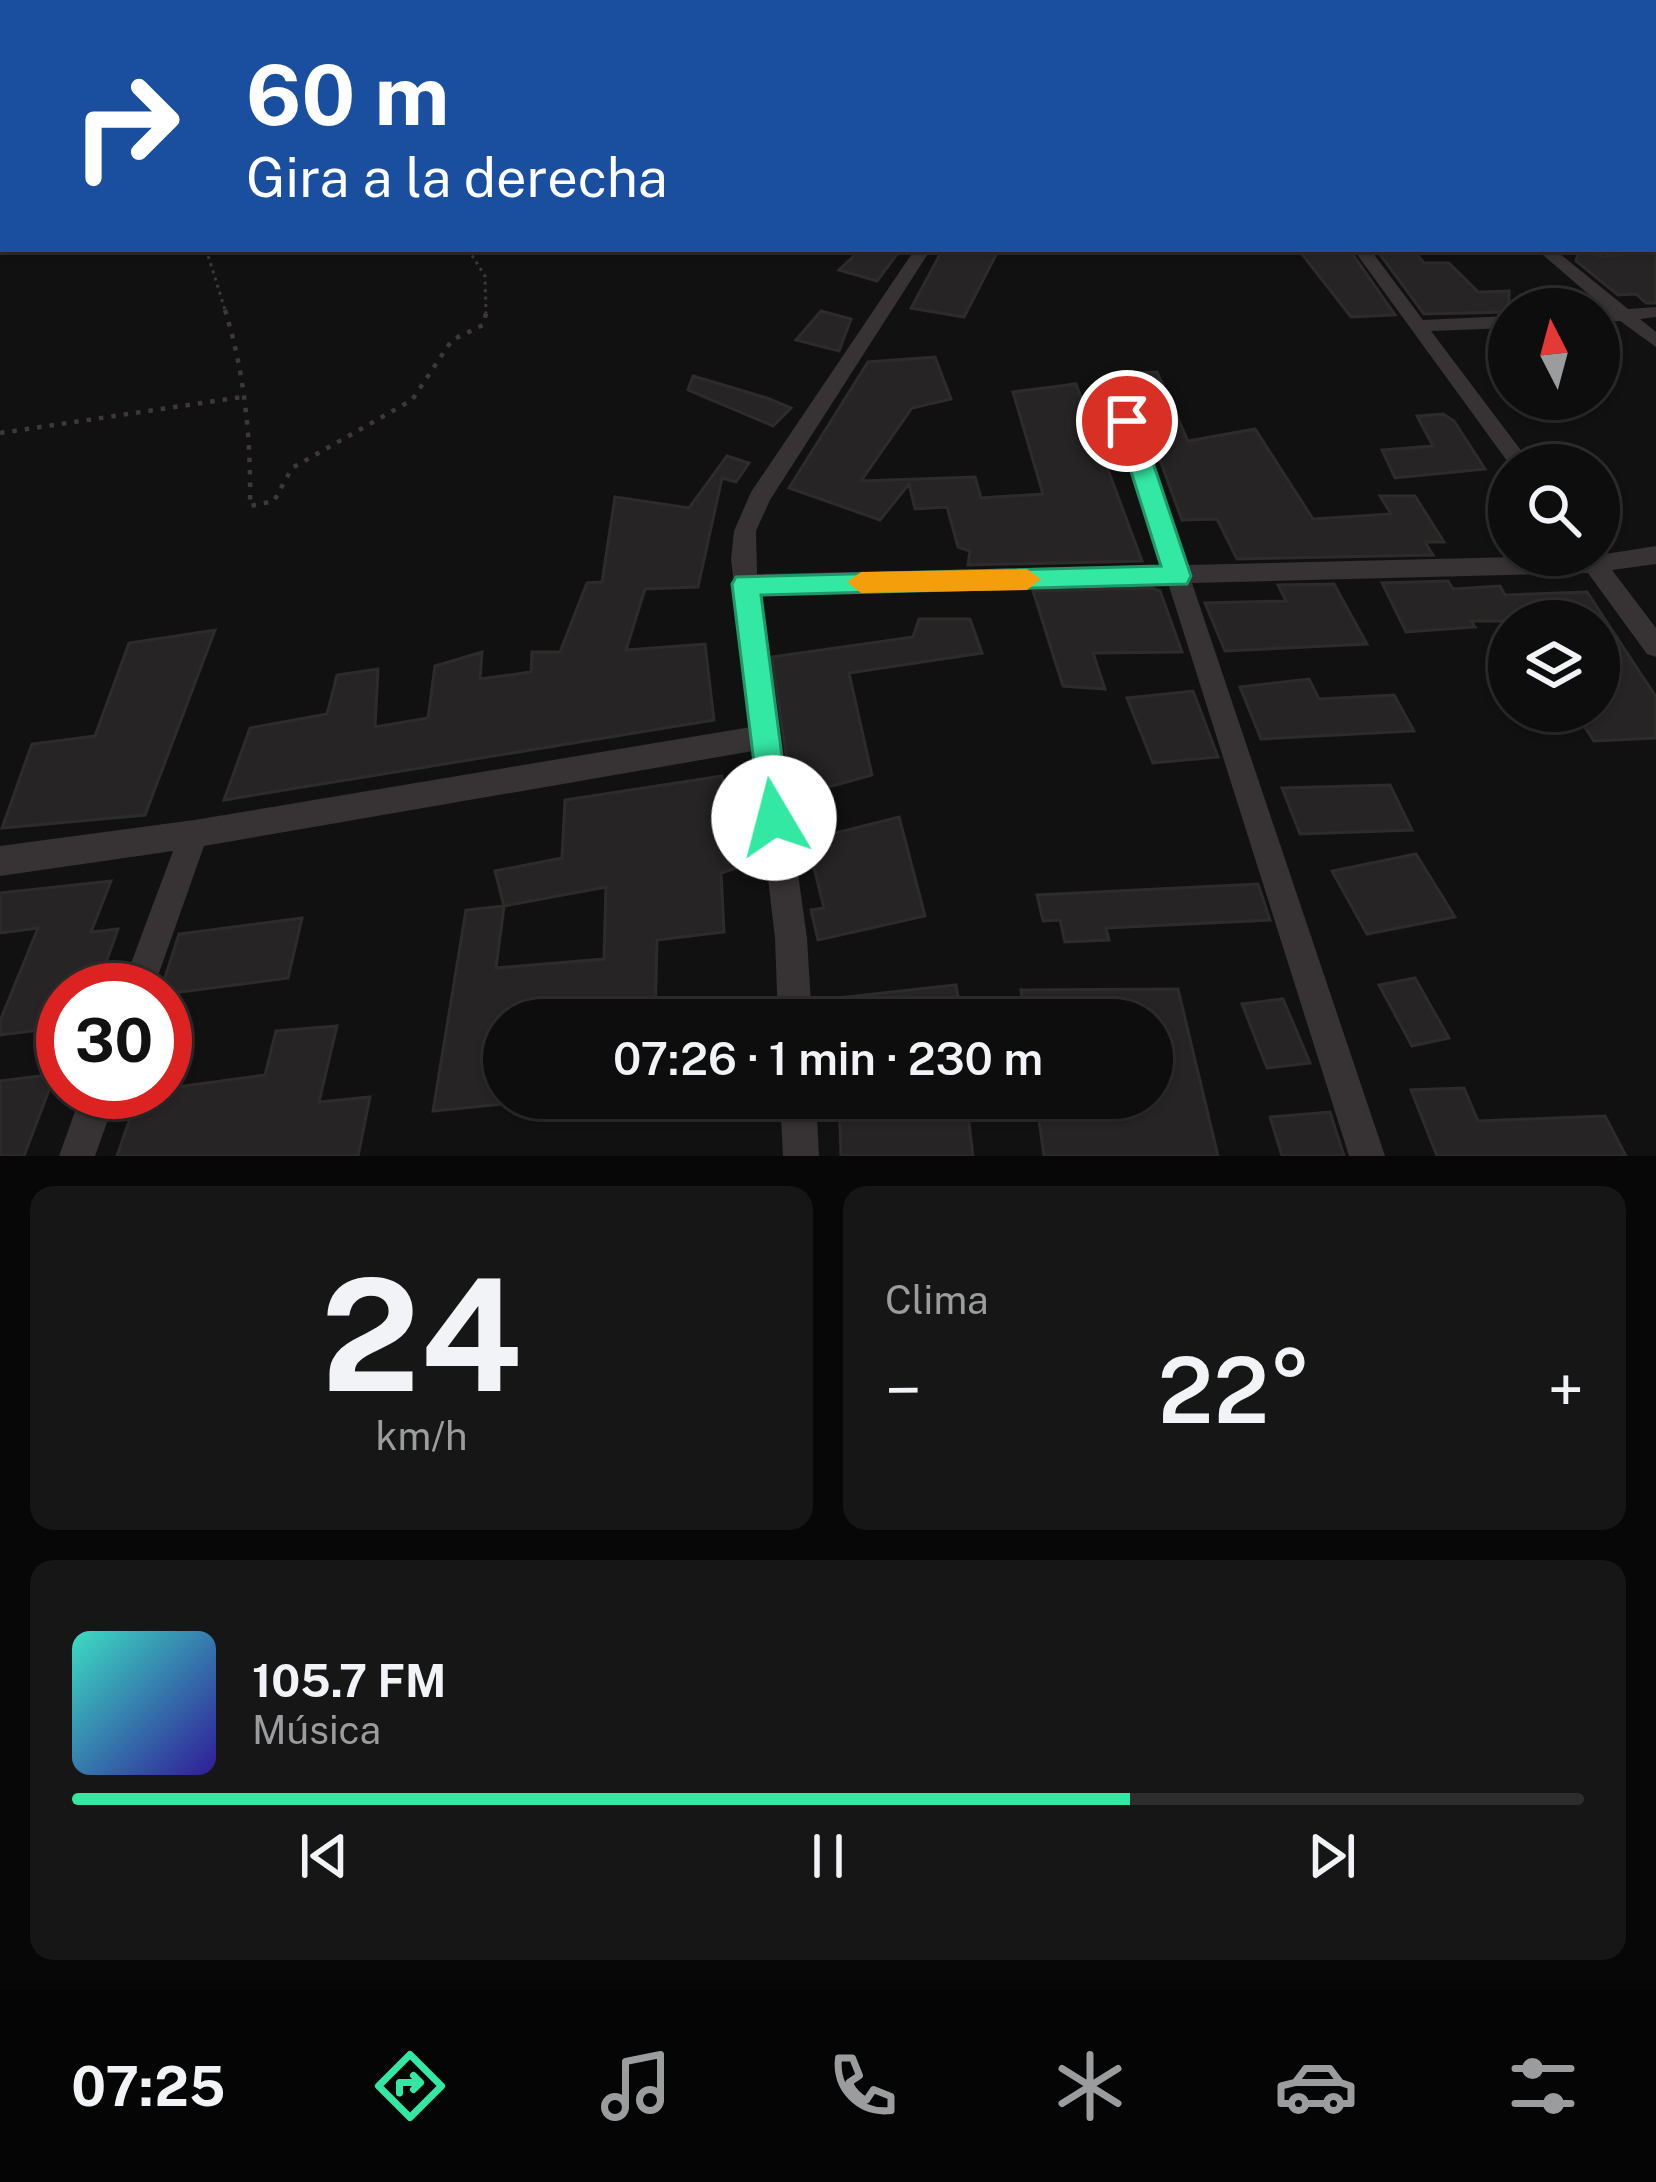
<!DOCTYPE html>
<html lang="es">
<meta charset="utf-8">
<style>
:root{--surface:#0e0d0d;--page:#171616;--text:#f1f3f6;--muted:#9b9c9d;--line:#2e2d2e;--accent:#33e8a2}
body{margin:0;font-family:"Public Sans",sans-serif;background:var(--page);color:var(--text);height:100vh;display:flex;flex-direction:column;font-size:45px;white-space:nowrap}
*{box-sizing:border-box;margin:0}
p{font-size:39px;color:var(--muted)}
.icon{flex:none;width:66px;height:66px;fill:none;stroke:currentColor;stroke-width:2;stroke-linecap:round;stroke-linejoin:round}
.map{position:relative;height:1156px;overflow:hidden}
.sheet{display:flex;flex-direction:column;gap:30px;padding:30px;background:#080707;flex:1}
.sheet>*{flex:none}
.banner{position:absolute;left:0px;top:0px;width:1656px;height:252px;box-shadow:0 3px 9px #0004,0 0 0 3px var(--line);background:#1a4fa0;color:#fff;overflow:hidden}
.needle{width:78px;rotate:354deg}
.buttons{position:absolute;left:1488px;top:288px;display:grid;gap:24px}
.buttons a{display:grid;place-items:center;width:132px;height:132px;border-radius:50%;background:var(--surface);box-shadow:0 3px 9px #0004,0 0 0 3px var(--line);font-size:60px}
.speed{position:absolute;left:36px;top:963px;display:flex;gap:24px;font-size:60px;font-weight:700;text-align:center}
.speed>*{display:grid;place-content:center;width:156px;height:156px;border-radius:50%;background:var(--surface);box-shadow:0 3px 9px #0004,0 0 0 3px var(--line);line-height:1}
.speed .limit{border:18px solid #d22;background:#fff;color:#111}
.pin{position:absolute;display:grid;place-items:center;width:102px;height:102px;color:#fff;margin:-51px;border:6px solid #fff;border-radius:50%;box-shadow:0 3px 12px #0007}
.me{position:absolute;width:132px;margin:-66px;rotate:352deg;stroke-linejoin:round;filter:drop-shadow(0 0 9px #0008)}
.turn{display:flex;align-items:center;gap:42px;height:252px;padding:0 48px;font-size:54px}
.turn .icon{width:156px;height:156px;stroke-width:2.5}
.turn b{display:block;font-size:84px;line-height:102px}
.big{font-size:90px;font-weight:600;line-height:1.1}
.sheet .tile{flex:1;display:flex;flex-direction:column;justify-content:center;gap:18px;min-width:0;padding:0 42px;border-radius:24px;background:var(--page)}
.sheet .dial{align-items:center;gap:0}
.dial b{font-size:156px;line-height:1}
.song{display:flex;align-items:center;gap:36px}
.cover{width:144px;height:144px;border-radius:18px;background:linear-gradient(135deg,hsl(170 70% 55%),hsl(250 70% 35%))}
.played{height:12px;border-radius:6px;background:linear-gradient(90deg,var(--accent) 70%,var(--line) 70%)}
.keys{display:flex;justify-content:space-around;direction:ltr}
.heat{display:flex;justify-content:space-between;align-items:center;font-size:66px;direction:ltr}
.sheet .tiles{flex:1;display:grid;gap:30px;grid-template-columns:1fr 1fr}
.tile:last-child{grid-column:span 2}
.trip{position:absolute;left:483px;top:999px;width:690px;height:120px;border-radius:60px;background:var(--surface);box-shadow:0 3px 9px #0004,0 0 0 3px var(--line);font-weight:600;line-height:120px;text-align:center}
.dock{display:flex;height:192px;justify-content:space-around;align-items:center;background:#060505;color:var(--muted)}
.dock .icon{width:84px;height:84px}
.dock .active{color:var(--accent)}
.dock b{font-size:54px;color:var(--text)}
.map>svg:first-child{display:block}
</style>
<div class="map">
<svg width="1656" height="1156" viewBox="0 0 1656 1156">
<rect width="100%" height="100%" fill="#121111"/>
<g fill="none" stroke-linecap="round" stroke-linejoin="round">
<path fill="#352830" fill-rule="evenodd" d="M0,113H3V130H0Z"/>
</g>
<path fill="#262424" stroke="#2e2b2b" stroke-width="3" fill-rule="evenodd" d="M861,249H901L877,281L839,270Z
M943,249H999L964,317L911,308Z
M1298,249H1349L1395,315L1351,317Z
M1376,249H1412L1424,263H1449L1478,292L1509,291V312L1424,314Z
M1579,249L1603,257L1656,250V303H1646L1636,294L1618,295L1576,261Z
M821,311L851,319L839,351L796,340Z
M935,357L951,399L912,408L861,481L975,477L981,498L1043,494L1013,392L1076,384L1142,561L968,565L970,551L958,547L947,507L915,509L909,484L880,520L789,488L868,362Z
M1157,372L1188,441L1255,429L1313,519L1391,514L1380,496H1415L1444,542H1425L1433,555L1237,559L1217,519L1182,520L1128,373Z
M693,376L767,398L791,408L773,426L688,390Z
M1443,414L1454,421L1485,469L1395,478L1382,450L1433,446L1417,416Z
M727,456L749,463L736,482L722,478L698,587L645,589L626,650L705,644L714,720L224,800L250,728L327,714L337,675L378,669L375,727L428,718L435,666L482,652L480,679L531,672L532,652H560L587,583L602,582L615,497L689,508Z
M1448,581L1453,589L1500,586L1505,595L1587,592L1656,697V738L1594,741L1574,711H1599V621H1471L1475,627L1406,632L1382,583Z
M1334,584L1367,644L1225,651L1205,603L1286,601L1278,585Z
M1152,588L1160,591L1182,652L1093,653L1105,689L1063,686L1033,591Z
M919,619H970L982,653L849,673L872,775L792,797L772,657L913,637Z
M215,630L145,815L2,828L32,744L95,736L129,643Z
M1309,679L1319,699L1394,695L1414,731L1261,739L1240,687Z
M1193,691L1218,757L1153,763L1127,698Z
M722,776L736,868L721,873L724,932L657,940L655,1020H504V1104L433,1111L466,910L504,906L495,871L562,858L565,800ZM606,887L604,959L496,968L504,906Z
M1390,785L1412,830L1300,834L1282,788Z
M899,817L925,916L818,940L811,910L824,908L807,840Z
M1416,854L1455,917L1367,934L1332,871Z
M111,881L91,932L118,929L96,990H63V1027L0,1035V1021L38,928L0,933V893Z
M1258,884L1270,920L1106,928L1109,940L1065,942L1060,920L1043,921L1037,895Z
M302,918L288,978L165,994L161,990L179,934Z
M1415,978L1449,1038L1412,1046L1379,985Z
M956,985L962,1020H839L837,998Z
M1178,989L1218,1156H1044L1036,1098H1152V1020H1025L1021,990Z
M1283,999L1310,1063L1267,1068L1242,1004Z
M337,1026L319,1102L370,1097L358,1156H117L139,1092L265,1075L276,1031Z
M55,1074L24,1156H0V1081Z
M1464,1088L1478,1121L1605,1116L1626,1156H1437L1411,1090Z
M839,1098H966L973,1156H841Z
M1330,1112L1344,1156H1282L1270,1117Z"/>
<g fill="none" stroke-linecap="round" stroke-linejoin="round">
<path stroke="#3e383a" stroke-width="3" stroke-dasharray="3 4.5" stroke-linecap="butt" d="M1378,3L1383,0
M206,249L226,313
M468,249L485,276L486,313"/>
<path stroke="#3e383a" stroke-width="4.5" stroke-dasharray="4.5 8" stroke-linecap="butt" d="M225,310C245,374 251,439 250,506L274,501L292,468L412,400L452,340L483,325L487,310
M0,433L242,397"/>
<path fill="#373233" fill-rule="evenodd" d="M0,52H3V60H0Z
M915,249H931L770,500L756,531L757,574L1162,565L1104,382L1114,376L1124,382L1186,565L1599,555L1656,546V564L1612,570L1656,628V657L1647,654L1588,573L1192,583L1385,1156H1349L1168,583L759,593L807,938L812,1020H778L775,938L753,751L204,846L153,990H121L173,851L0,876V846L194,820L751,727L731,559L734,531L751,492Z
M1353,249H1370L1423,320L1509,316V328L1431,331L1532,465H1510Z
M1536,249H1554L1628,309L1656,307V317L1640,319L1656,332V347L1620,321L1599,322V312L1608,311Z
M82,1092H118L95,1156H59Z
M780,1098H816L819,1156H783Z"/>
</g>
<path fill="#33e8a2" stroke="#219769" stroke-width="3" d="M1127,413L1139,421L1191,576L1187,584L761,595L790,818L785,828L774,833L762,828L732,584L736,577L1161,566L1115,421Z"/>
<path fill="#f59e0b" d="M1027,569L1041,579L1027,590L861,593L847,582L861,572Z"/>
</svg>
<div class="buttons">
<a><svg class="needle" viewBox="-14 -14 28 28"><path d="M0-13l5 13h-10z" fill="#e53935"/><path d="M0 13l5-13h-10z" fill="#9b9c9d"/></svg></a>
<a><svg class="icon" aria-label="search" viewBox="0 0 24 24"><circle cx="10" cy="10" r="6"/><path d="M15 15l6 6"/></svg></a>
<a><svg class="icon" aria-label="layers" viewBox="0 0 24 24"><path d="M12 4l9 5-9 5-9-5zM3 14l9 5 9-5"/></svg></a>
</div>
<div class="speed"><div class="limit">30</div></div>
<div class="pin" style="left:1127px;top:421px;background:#d93025"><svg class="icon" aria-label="arrive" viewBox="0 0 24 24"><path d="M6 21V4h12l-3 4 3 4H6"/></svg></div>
<svg class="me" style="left:774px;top:818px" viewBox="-20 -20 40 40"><circle r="19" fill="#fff"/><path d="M0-13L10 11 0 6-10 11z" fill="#33e8a2"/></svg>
<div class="trip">07:26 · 1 min · 230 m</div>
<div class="banner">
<div class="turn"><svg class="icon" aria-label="right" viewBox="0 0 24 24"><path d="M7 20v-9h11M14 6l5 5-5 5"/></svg><div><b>60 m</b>Gira a la derecha</div></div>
</div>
</div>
<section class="sheet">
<div class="tiles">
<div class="tile dial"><b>24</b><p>km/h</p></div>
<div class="tile"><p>Clima</p>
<div class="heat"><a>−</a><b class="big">22°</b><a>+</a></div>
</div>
<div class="tile">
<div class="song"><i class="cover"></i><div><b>105.7 FM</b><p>Música</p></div></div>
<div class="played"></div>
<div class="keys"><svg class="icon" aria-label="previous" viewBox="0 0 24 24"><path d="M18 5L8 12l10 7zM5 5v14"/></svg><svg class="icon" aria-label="pause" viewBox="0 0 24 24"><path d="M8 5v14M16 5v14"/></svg><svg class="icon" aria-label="next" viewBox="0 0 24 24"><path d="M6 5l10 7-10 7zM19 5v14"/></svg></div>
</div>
</div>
</section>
<nav class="dock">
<b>07:25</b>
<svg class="icon active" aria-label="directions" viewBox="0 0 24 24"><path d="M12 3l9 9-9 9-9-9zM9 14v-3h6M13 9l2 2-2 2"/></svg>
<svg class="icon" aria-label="music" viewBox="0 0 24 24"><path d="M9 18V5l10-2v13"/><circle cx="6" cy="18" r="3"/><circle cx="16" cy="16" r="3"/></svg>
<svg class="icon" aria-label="phone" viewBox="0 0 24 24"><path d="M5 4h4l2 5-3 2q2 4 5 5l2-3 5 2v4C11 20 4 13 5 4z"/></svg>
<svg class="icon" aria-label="climate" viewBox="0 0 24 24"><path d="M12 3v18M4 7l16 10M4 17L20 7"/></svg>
<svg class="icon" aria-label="car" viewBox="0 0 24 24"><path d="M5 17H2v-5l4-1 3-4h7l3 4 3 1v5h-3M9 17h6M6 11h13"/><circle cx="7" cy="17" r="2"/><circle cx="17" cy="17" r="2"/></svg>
<svg class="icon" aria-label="filters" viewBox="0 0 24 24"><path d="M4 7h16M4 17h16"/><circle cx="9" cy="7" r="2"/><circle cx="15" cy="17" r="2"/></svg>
</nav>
